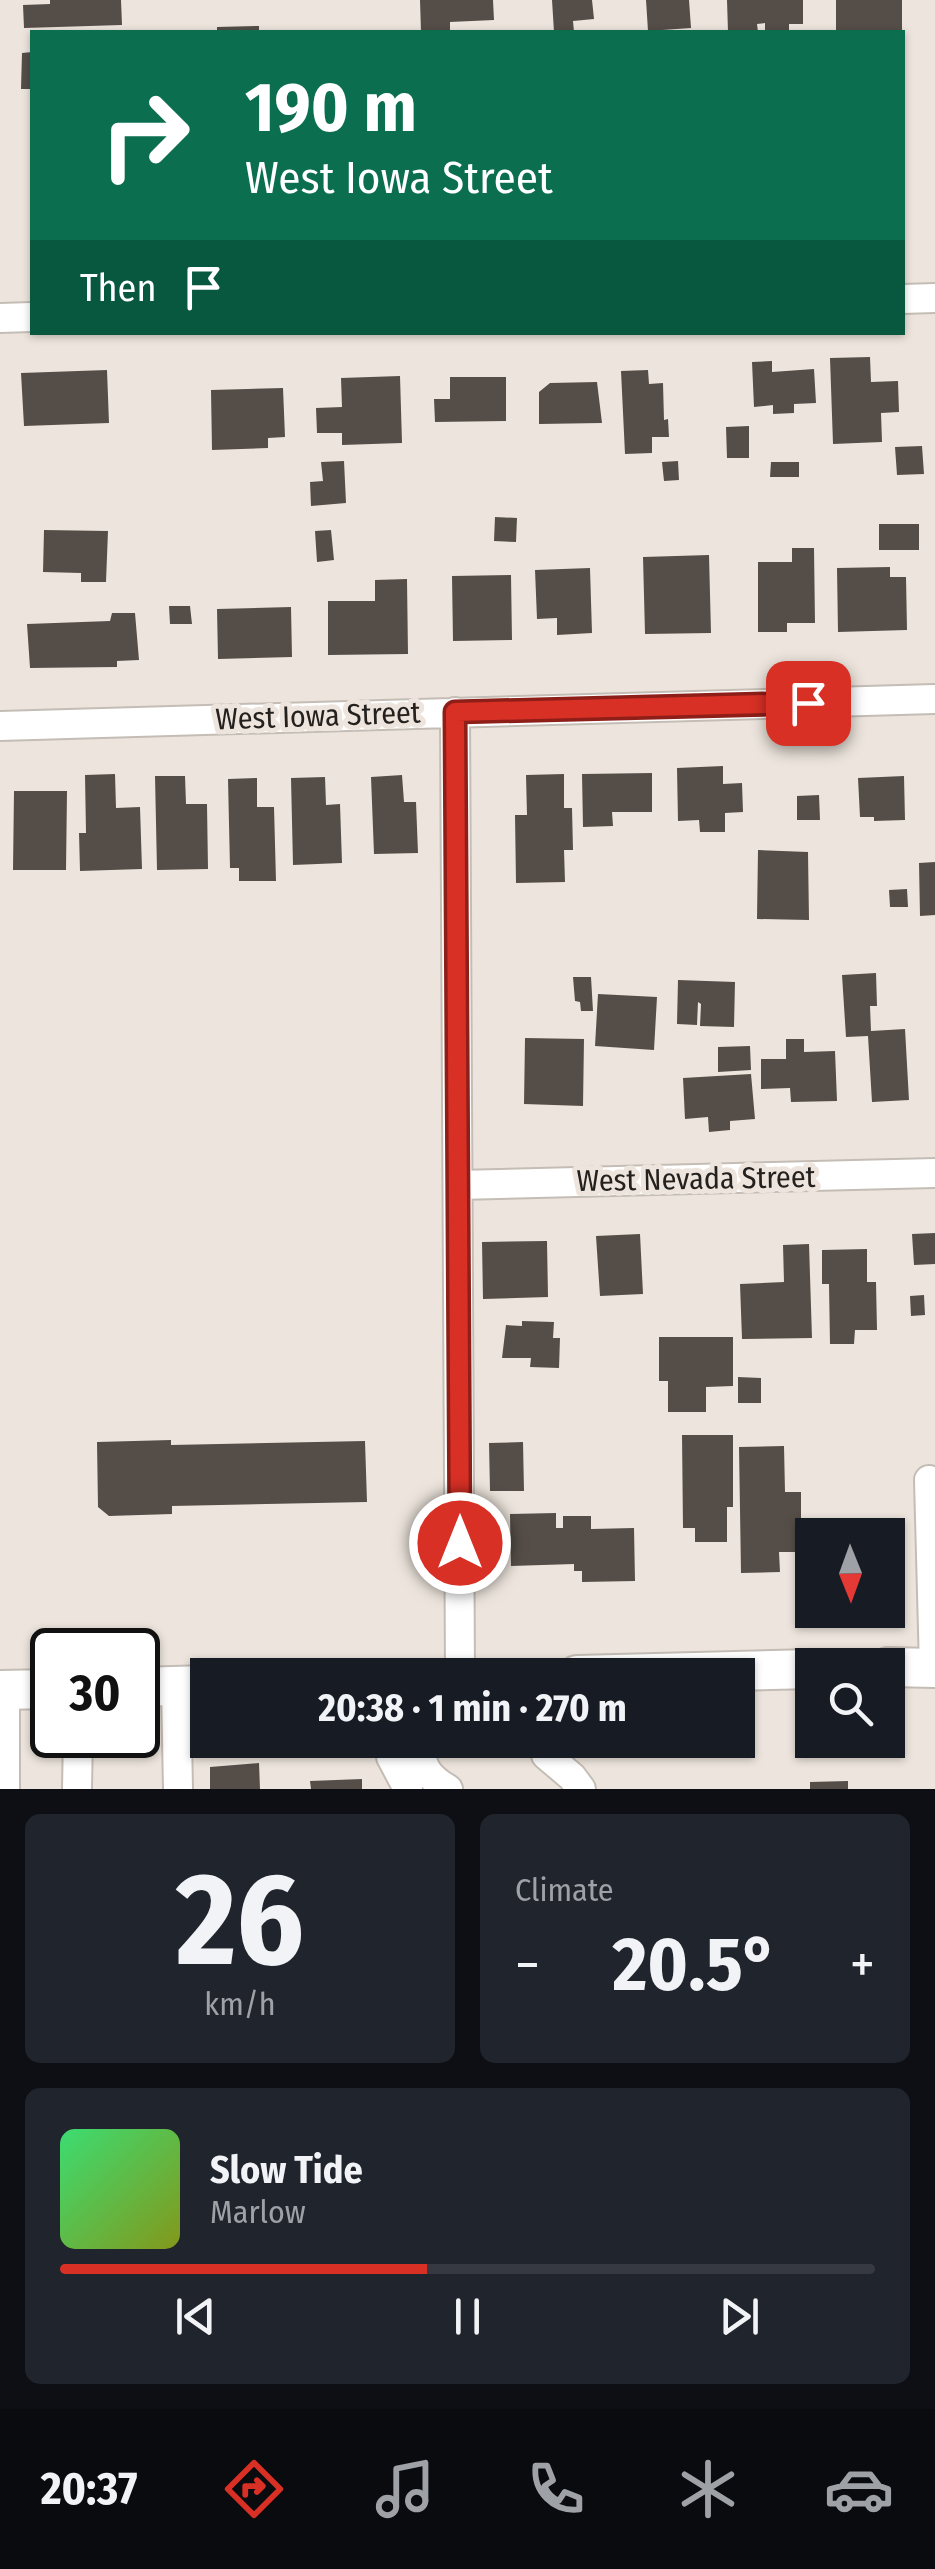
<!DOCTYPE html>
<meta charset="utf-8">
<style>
:root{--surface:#171b24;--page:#20242c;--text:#f1f3f6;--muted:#9ea1a6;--line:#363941;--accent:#d93025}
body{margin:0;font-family:"Fira Sans Condensed",sans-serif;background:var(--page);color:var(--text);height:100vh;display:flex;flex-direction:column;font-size:38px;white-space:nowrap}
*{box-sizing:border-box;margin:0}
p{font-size:32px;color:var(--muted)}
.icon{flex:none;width:55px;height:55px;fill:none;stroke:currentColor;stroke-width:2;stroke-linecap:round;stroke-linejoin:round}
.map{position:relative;height:1789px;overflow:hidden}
.drawer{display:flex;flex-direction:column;gap:25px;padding:25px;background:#0d0f14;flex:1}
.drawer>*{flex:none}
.top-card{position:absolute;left:30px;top:30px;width:875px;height:305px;border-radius:0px;box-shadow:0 2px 8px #0004;background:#0b6e4f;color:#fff;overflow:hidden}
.needle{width:65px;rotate:179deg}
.buttons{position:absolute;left:795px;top:1518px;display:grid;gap:20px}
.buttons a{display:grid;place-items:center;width:110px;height:110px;border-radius:0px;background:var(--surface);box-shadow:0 2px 8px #0004;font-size:50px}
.speed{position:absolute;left:30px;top:1628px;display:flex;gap:20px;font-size:50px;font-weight:700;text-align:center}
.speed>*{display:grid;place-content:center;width:130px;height:130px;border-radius:50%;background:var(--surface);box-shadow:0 2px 8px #0004;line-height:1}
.speed .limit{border:5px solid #111;border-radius:15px;background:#fff;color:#111}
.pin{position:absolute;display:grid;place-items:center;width:85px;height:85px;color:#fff;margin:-42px;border-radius:20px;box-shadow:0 5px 15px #0006}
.me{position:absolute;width:110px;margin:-55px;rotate:0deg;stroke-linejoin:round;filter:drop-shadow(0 0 8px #0008)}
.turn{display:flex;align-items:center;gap:35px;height:210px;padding:0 50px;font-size:45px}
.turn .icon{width:130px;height:130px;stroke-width:2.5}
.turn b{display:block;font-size:70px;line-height:85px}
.then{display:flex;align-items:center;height:95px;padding:0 50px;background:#0003;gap:20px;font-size:38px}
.big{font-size:75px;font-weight:700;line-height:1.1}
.drawer .card{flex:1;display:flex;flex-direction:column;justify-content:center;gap:15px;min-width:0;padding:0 35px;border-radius:15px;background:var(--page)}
.drawer .dial{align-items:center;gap:0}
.dial b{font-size:130px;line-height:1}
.song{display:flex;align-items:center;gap:30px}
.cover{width:120px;height:120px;border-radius:15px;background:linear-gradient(135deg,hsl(140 70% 55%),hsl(70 70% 35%))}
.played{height:10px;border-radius:5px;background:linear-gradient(90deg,var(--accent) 45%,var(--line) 45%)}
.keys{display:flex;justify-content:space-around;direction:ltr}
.heat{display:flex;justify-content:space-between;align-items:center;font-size:55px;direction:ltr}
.drawer .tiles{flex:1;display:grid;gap:25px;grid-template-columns:1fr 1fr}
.card:last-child{grid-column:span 2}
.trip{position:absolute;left:190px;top:1658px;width:565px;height:100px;border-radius:0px;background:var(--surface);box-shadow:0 2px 8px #0004;font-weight:700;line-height:100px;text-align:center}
.tab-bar{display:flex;height:160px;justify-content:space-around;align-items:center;background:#090b0e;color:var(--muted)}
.tab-bar .icon{width:70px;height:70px}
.tab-bar .active{color:var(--accent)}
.tab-bar b{font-size:45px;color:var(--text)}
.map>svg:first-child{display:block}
</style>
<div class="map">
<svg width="935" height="1789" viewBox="0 0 935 1789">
<rect width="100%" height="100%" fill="#ede5dd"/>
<path fill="#554e48" d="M50,0H121L122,25L24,28L23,5L50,4Z
M420,0H493L494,20L450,22V32H421Z
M552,0H592L594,19L573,21L574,32H554Z
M646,0H689L691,28L648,31Z
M727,0H803V24H789V32H765V23L757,24L758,32H728Z
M836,0H902V32H836Z
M259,26V32H217V27Z
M32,52V89H21L22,53Z
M870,357L871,382L898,381L899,412L881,413L882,442L833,444L830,358Z
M772,361V372L814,369L816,403L794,404V413L773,414V405L754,407L752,362Z
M107,370L109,423L24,426L21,373Z
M648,370L649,384L663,383L664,420L668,419L669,437H652V453L625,454L621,371Z
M400,376L402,443L342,445V433H317L316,408L342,407L341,378Z
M450,377H506V421L435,422L434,399H450Z
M597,382L602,423L539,424V392L550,383Z
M283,388L285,437L268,438V448L212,450L211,390Z
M749,426V458H727L726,427Z
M922,446L924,474L897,475L895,447Z
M344,461L346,503L311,506L310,482L323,481L321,462Z
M678,461L679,480L664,481L662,462Z
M771,462H799V477H770Z
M495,517L517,518L516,542L494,541Z
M879,524H919V550H879Z
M44,530L108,531L106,582H81V573L43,572Z
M331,530L334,560L317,562L315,531Z
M792,548H814L815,623H787V632H758V562H792Z
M709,555L711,633L645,634L643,557Z
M890,567V577H906L907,630L838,632L837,568Z
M590,568L592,633L557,635V618L537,619L535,570Z
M511,575L512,640L453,641L452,576Z
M407,579L408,654L328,655V601H375V580Z
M169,606H190L192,624H170Z
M291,607L292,657L218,659L217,609Z
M112,613H135L139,660L117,661V667L30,668L27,624L110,621Z
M723,766V784L742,783L743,812L725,813V832H700L699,820L678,821L677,768Z
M652,773V812H612L613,826L583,827L582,774Z
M115,774L116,808L140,807L142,869L80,871L79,833H86L85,775Z
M564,774V808H572L573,850H564L565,882L516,883L515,815H527L526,775Z
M402,775L404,802H416L418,853L374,854L371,777Z
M155,776H185L186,804H207L208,869L157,870Z
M904,776L905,820L874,821V817H860L858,778Z
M325,777L326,805L340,804L342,863L293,865L291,778Z
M257,778V807H274L276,881H239V868H230L228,779Z
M14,791H67L66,870H13Z
M819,795L820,820H797V796Z
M758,850L808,852L809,920L757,919Z
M935,862V915L920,916L919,863Z
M907,889L908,907H890L889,890Z
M876,973L877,1006H870L871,1031L905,1029L909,1100L872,1102L868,1036L846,1037L842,975Z
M573,977H591L593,1011H581L580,1002L575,1001Z
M678,980L735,982L734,1027L700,1026L701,1004L698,1002L697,1025L677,1024Z
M598,994L657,997L654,1050L595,1046Z
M525,1038L584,1039L583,1106L524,1104Z
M786,1039H804V1052L835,1051L837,1101L791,1102L790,1088L761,1089V1059H786Z
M750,1046L751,1070L718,1072V1047Z
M751,1074L755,1119L730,1121V1130L709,1132L708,1117L685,1119L683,1078Z
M935,1233V1264L914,1265L912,1234Z
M640,1234L643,1294L600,1296L596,1236Z
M547,1241L548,1297L483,1299L482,1242Z
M809,1244L812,1338L742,1339L740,1284L784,1282L783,1245Z
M867,1249V1282H876L877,1330H855L854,1344H830L829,1284H822V1250Z
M924,1295L925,1315L911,1316L910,1296Z
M522,1321L554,1322L553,1338H560L559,1368L530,1367L531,1358H502L506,1325L522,1326Z
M659,1337H733V1386L706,1387V1412H668V1381H659Z
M738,1377L761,1378V1403H738Z
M682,1435H733V1507H727V1542H695V1528H683Z
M171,1440V1445L365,1441L367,1502L172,1506V1514L109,1516L98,1507L97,1442Z
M523,1442L524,1491H490L489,1443Z
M784,1446L785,1492H801V1552H779L780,1572L741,1573L739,1447Z
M556,1513V1528H563V1516H591V1529L634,1528L635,1581L582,1582V1571H574V1564L511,1566L510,1514Z
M259,1763L260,1789H210V1767Z
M362,1779V1789H311L310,1781Z
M848,1781V1789H810V1782Z"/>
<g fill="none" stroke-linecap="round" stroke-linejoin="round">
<g stroke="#c4bdb5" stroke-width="32">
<path id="minor" d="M902,299L935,298
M0,318L32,317
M455,712L460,1675
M0,726L935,699
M458,1185L935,1173
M929,1480L934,1668
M176,1686L178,1789
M390,1740L391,1757L408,1789
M419,1740C421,1766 426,1776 448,1789
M544,1740L546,1755L572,1777L581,1789
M5,1789V1690
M77,1789L78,1735"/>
</g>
<g stroke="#c4bdb5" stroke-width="42">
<path id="major" d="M888,1667L935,1668
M577,1675L812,1669
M138,1687L208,1685
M0,1690L52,1689"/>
</g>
<use href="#minor" stroke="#fff" stroke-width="28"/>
<use href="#major" stroke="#fff" stroke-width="38"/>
</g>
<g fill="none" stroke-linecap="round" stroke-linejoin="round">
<g stroke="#8d1f18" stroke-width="25">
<path id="route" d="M460,1543L455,712L808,703"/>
</g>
<use href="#route" stroke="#d93025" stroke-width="18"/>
</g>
<g text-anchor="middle" stroke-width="10" stroke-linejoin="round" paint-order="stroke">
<g font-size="30" fill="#23201e" stroke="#ede5dd">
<text transform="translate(318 716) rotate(-2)" y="10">West Iowa Street</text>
<text transform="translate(696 1179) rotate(-1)" y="10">West Nevada Street</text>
</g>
</g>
</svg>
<div class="buttons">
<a><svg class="needle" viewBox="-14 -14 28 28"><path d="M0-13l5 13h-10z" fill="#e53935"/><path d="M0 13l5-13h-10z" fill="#9ea1a6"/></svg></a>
<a><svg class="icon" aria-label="search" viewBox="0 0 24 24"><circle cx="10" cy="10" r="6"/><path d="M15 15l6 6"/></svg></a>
</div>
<div class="speed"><div class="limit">30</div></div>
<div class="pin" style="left:808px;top:703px;background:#d93025"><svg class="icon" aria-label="arrive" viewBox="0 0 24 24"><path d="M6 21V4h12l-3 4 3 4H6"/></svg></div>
<svg class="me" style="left:460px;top:1543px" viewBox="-20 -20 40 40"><circle r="17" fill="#d93025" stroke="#fff" stroke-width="3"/><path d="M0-11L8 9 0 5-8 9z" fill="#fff"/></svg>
<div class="trip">20:38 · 1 min · 270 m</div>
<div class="top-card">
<div class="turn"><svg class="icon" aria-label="right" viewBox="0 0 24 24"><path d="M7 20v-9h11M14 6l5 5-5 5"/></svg><div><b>190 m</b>West Iowa Street</div></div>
<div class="then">Then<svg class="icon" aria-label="arrive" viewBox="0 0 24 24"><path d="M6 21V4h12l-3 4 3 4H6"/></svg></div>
</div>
</div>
<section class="drawer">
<div class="tiles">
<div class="card dial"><b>26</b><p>km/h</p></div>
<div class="card"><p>Climate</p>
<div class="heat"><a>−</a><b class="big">20.5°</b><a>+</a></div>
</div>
<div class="card">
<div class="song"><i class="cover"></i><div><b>Slow Tide</b><p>Marlow</p></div></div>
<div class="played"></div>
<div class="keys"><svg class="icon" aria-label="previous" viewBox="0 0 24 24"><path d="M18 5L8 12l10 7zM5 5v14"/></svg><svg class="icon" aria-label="pause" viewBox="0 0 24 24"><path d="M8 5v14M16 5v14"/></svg><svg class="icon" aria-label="next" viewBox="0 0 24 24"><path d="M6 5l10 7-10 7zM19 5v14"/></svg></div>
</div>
</div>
</section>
<nav class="tab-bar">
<b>20:37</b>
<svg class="icon active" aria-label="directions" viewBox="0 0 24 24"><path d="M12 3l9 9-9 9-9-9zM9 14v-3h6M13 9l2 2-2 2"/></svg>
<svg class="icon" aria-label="music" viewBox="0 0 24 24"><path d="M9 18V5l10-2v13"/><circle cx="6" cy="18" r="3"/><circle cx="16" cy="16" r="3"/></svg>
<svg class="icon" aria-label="phone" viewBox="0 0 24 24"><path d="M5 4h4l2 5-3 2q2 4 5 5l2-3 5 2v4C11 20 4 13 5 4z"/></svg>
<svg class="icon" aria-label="climate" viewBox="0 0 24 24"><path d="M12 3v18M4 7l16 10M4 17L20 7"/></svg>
<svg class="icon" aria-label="car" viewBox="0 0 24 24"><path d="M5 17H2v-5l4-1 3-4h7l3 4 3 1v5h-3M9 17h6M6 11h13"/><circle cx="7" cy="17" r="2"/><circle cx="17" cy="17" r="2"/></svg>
</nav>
